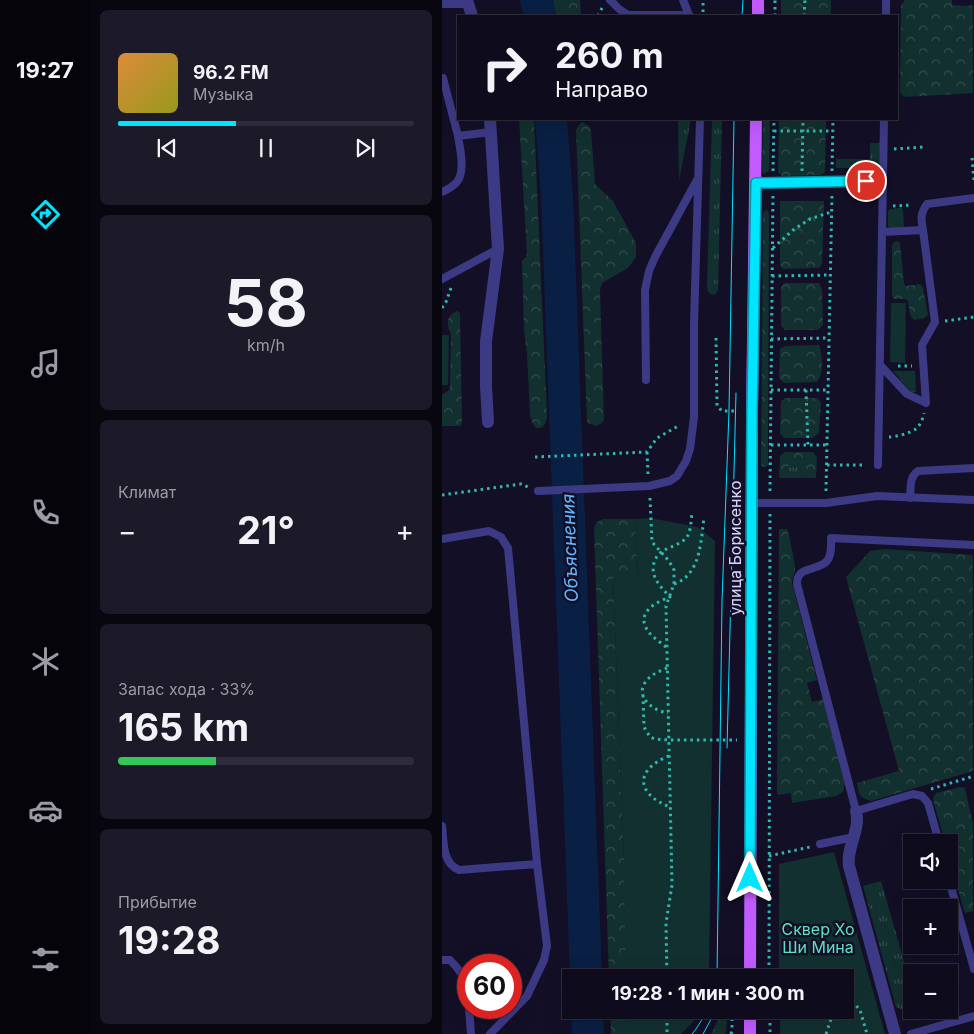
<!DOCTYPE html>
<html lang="ru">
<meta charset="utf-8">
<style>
:root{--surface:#0e0b1c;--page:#1c1929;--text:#f1f3f6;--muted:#9b9ba3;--line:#2e2b3b;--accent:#00e5ff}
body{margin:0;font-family:Inter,sans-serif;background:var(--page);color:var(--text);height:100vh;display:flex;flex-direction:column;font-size:19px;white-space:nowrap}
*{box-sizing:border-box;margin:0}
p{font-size:16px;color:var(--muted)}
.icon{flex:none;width:28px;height:28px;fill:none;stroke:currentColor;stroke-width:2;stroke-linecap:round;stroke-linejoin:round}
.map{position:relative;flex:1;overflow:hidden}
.sheet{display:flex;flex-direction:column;gap:10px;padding:10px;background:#08060f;width:352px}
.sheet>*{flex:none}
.top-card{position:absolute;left:15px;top:15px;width:441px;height:105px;border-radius:0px;box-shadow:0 5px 20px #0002,0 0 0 1px var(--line);background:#0e0b1c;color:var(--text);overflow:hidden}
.tools{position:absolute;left:461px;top:834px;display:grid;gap:10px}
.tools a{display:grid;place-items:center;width:55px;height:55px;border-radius:0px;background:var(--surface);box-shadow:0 5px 20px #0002,0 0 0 1px var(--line);font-size:25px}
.speed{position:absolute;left:15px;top:954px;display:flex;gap:10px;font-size:25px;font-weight:700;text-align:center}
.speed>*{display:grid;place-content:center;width:65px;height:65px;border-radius:50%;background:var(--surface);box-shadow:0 5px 20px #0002,0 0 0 1px var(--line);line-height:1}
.speed .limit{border:8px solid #d22;background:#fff;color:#111}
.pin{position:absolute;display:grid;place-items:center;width:42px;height:42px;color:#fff;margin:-21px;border:2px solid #fff;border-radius:50%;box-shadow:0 1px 5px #0007}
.me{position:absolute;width:55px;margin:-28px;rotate:0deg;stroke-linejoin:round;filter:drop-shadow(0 0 4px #0008)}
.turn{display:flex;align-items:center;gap:18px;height:105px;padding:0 15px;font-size:22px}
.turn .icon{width:65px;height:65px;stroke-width:2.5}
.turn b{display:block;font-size:35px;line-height:42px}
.big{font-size:38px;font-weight:700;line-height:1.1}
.sheet .widget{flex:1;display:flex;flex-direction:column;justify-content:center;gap:8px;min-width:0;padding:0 18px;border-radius:8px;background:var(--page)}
.sheet .dial{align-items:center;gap:0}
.dial b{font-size:65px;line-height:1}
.song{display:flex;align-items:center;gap:15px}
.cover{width:60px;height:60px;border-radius:8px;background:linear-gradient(135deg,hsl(30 70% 55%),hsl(60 70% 35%))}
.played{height:5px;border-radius:2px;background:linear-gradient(90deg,var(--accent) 40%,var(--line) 40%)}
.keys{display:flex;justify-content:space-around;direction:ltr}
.heat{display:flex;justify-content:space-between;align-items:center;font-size:28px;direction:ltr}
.charge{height:8px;border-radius:4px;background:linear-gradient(90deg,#34c759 33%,var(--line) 0)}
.trip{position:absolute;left:120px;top:969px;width:292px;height:50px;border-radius:0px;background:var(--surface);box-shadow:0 5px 20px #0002,0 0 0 1px var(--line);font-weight:700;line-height:50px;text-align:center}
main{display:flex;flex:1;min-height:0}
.menu{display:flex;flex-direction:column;width:90px;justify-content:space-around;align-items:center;background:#06040b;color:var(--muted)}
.menu .icon{width:35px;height:35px}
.menu .on{color:var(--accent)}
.menu b{font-size:22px;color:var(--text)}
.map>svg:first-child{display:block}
</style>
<main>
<nav class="menu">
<b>19:27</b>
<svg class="icon on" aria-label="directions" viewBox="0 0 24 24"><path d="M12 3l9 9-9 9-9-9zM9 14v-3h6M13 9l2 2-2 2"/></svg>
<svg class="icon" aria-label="music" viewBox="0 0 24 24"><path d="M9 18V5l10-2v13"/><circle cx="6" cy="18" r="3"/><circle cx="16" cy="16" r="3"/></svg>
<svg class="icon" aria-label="phone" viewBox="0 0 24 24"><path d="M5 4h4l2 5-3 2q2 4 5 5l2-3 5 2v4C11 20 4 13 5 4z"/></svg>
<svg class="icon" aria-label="climate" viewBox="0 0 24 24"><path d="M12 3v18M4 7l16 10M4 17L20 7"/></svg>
<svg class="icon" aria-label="car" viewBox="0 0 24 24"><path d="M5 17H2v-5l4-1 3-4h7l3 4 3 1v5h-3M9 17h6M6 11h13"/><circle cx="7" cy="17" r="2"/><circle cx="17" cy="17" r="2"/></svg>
<svg class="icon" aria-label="filters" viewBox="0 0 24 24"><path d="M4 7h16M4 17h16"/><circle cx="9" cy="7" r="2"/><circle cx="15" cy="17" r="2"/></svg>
</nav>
<section class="sheet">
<div class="widget">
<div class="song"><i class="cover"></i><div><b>96.2 FM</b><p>Музыка</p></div></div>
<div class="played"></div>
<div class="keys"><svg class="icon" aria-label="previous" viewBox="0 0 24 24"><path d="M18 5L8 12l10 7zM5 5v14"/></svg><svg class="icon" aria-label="pause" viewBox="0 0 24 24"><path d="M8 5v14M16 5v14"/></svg><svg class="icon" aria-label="next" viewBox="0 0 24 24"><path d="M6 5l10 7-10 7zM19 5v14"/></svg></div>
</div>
<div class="widget dial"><b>58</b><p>km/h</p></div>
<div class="widget"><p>Климат</p>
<div class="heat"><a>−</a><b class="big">21°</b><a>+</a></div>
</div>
<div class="widget"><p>Запас хода · 33%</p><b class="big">165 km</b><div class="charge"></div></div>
<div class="widget"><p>Прибытие</p><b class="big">19:28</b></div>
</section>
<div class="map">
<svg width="532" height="1034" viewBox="0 0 532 1034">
<defs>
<pattern id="grass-tufts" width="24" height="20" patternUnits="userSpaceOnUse" patternTransform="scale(1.25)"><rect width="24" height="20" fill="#12302f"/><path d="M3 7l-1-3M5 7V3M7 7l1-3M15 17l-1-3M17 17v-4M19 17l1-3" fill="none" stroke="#344d4e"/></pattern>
<pattern id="forest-crowns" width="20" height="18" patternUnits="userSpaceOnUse" patternTransform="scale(1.25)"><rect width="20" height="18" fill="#12302f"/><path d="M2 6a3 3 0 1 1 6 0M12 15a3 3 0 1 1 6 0" fill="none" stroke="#344d4e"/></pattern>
</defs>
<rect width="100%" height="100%" fill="#130f26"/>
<path fill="url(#grass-tufts)" d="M236,119H249L237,181Z
M270,119H280L276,290L274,294L270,295L266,292L265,286Z
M428,143H438L437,164L434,167L430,168H394V159H428Z
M459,208L461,210L462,226L460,228H448L446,226V211L448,209Z
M451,371H473L474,392H469Z
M344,466L356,467L362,478H337Z
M439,881L470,989V1008C463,1010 460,1010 454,1007L421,886Z"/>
<path fill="url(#forest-crowns)" d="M111,0H138L139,16H114Z
M339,0H389V16H339Z
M463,0H510V5L525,6L531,5V93L463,97L460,95L458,91L459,6Z
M77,119H92L105,416C104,423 102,429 94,428L91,424L88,416L85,353L82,331L80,261L84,257L85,253Z
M321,119H328L327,171L322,174L320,171Z
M337,119H384L383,172L379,175L340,176L336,172Z
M140,122L147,126L149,130L153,184L171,201L194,243V257L186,268L160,283L158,290L162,420L160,423L154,426L146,423L145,421L134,130L137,125Z
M338,201H382L380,264L377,268L341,269L338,266Z
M324,210L326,211L327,214L326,465L324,467H321L319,465L321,213Z
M456,241L458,243L462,284L464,286L478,284L481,287L486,315L482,318L472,320L468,315L466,301L463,299H452L450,296V246L452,242Z
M343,283H377L380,289L381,325L376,330H343L339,326V287Z
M15,311L18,313L20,423L18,426H0V395L6,391L8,388L9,334C4,325 4,315 15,311Z
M377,345C381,356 382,373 375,382L342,383L337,378L338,349L343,346Z
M343,398H375L379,403L377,433L371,438H342L338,433L339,402Z
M343,452H371L375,457L374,478H362L356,467L344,466L337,478L338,456Z
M161,519H193L196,577L171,579L182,858L207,977H167L152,528L155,522Z
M337,529H345C347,534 354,566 353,571C352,575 350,577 350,583L375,680L365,683L370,702L381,699L403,783L401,792L394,796L350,803L349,793L337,795L335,793Z
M443,549L531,555V771L429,801C417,797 417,795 415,783L457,771L404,577L428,551Z
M518,787L523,788L531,824V911L524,913L522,911L508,859V842H503L491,800L492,796L494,793Z
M168,1010H208L185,1014V1034H169Z
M282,1011L284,1013C285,1020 285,1027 283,1034H269L280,1012Z"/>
<path fill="#12302f" d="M449,303H464L463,363L448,362Z
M0,335H7L6,385H0Z
M208,518L256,527L273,541L267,977H184L182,858L171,578L196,576L193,519Z
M392,852L443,1034H338V1010H404V978L337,977V864Z
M185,1010H259L250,1023L239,1034H185Z"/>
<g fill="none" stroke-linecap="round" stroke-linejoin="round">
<path stroke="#0a1f44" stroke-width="32" d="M94,0L98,16
M109,119L115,196L144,978
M145,1010L146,1034"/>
<path stroke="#2fb8b0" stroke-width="3" stroke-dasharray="2.5 4" stroke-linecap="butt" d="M261,12V0
M156,16L160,8
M333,16V0
M362,16L363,0
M332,131H391
M452,149L482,147
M530,158L532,181
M331,171L332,119
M360,171L361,119
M390,171L391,119
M451,206L470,205
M331,248L351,230L368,219L389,212
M330,276L388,275
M0,308L4,302L9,288
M503,321L532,317
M274,338L275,406L280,411H296
M329,339L387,338
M456,366H470
M329,390H386
M364,390L366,445
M447,437C454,437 469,433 475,428C479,424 481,418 482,413
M329,445H385
M205,452L206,474
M93,457L205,452L215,438L238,425
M385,465H424
M328,491L331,194
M384,491L390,194
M0,495L79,484L86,487
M208,498L210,542L227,561L232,570V584L224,606L230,885L224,923L225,978
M232,584C259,575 259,540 262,517
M224,647C218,642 210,637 206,631C193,613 214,602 228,597C219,587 208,577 212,563C213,558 217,553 221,551C229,546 240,544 245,537C249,531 249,520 250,513
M225,668C218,671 210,674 205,680C191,696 211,711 226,713
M201,695L202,727L208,737L213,739L227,740H295
M227,756C192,770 194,794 228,807
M489,789L532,776
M327,856L368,847
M327,978L328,514
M404,1000H409L418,1010L425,1034
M225,1010V1034
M328,1010V1034
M289,1034L290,1030V1010
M384,1034L392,1010"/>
<path stroke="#3d3a85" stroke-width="8" d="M168,0L177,9L186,15H247L248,16
M241,0L247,15
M0,4H27
M444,16V0
M1,78L16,136L49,132
M313,183L441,181
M0,192C5,190 10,187 14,183C24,173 18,148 16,136
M440,232L481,230C479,219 478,214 485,204L532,198
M0,279L56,249
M438,365L465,394L484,403L480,345L493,322L481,230
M204,380L203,290L207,271L213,257L255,180
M436,465L442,119
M96,491L207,486L228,481L235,476L244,461L248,449L252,417V324L258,119
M468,498C469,488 467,477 476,471L532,468
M310,503H384L435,496L532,500
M0,539L47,531L59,537L66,548L95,864L105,946L102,960L85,996L48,1034
M0,826C2,842 0,863 17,870L95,864
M497,842L486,803L480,796L471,794L414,811L355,584C355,565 375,572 385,561C390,555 389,545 389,538L532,545
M378,844L412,837
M507,880L532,969
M0,960H8C24,976 24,983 26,1004
M27,1008L29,1034
M469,1034L532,1016"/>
<path stroke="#3d3a85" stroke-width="12" d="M25,0L30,16
M46,422L44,386V341L56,249L48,119
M414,811C419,830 404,847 407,866L453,1034"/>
<path stroke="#c25bff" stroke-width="12" d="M316,16V0
M308,978L310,411L314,119
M308,1034V1010"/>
<path stroke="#00e5ff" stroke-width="1" d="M300,16L301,0
M285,748L294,393
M275,978L280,601L287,411L292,119
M250,1034L254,1029L266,1010
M261,1034L274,1010"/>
</g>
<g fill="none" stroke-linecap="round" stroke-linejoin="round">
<g stroke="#0095a6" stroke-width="12">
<path id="route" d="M308,878L310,412L314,183L424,181"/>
</g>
<use href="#route" stroke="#00e5ff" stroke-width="9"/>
</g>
<g text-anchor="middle" stroke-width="5" stroke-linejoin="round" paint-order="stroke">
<g font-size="16" fill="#d9d4ff" stroke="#130f26">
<text transform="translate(293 548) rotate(-90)" y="6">улица Борисенко</text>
</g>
<g font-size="16" fill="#5fe0c0" stroke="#130f26">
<text x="376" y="935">Сквер Хо<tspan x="376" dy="18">Ши Мина</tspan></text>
</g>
<g font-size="18" font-style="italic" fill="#62b6ff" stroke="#130f26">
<text transform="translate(128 548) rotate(-92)" y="6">Объяснения</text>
</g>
</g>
</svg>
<div class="tools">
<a><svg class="icon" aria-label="sound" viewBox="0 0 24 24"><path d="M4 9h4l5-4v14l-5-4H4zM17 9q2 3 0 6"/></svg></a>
<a>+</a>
<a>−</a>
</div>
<div class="speed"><div class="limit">60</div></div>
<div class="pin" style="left:424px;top:181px;background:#d93025"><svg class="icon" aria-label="arrive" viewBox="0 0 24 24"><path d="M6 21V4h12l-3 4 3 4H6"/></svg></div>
<svg class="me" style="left:308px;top:878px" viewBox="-20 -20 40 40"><path d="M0-17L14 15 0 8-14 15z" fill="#00e5ff" stroke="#fff" stroke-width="4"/></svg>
<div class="trip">19:28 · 1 мин · 300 m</div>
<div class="top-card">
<div class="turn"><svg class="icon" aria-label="right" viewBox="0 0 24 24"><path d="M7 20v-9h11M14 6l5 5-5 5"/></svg><div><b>260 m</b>Направо</div></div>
</div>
</div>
</main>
